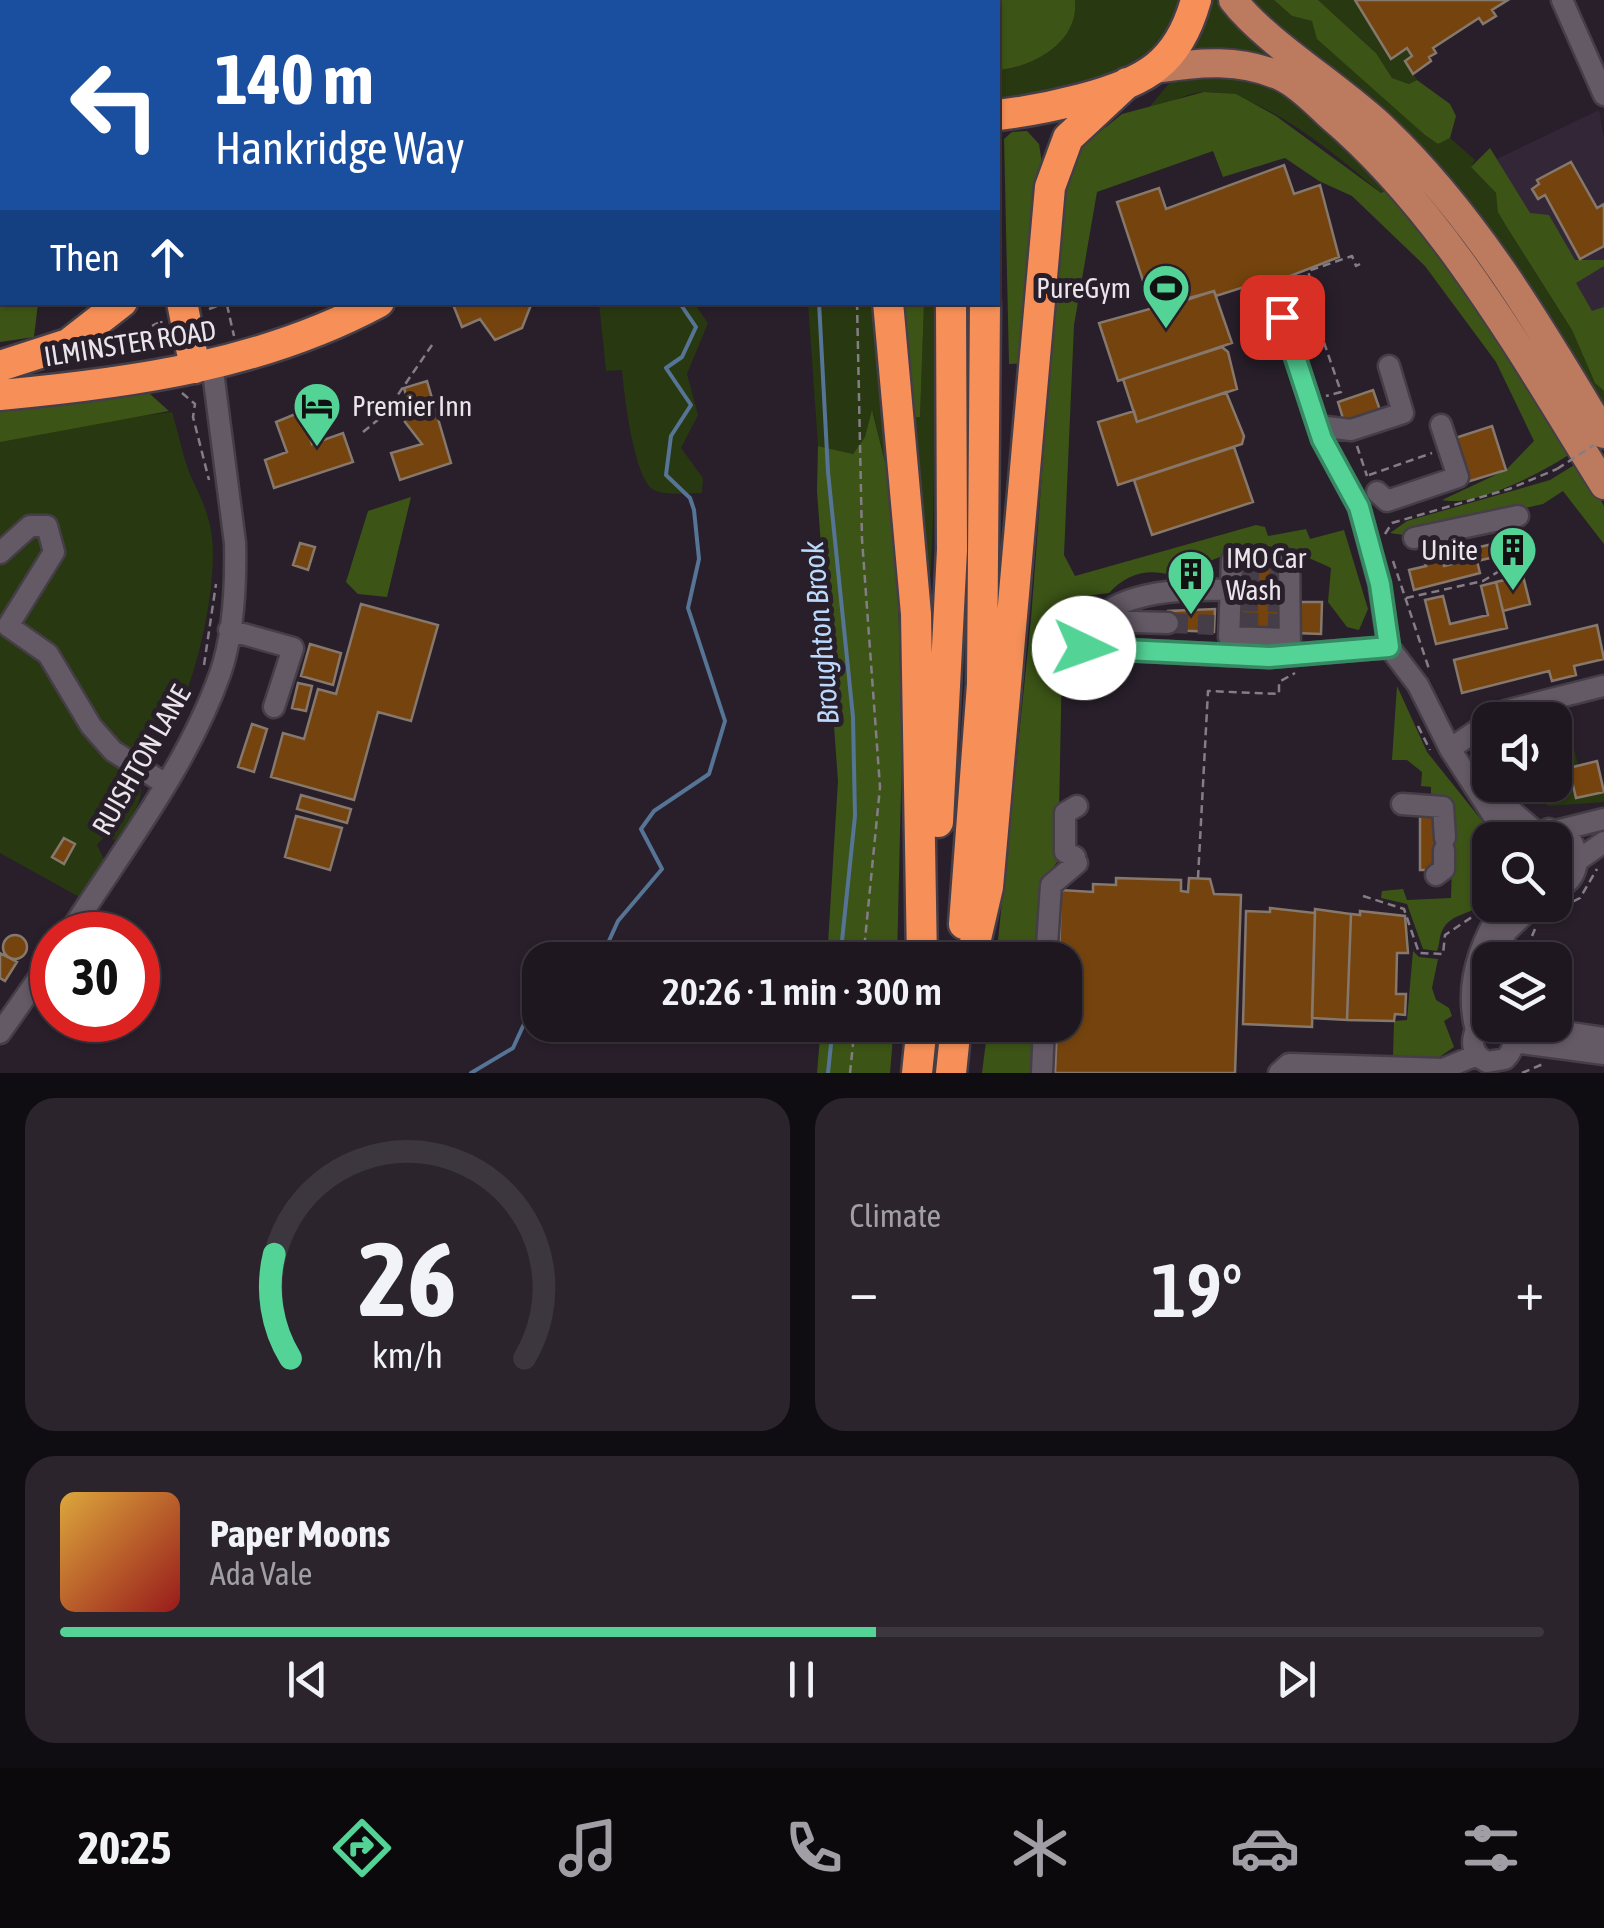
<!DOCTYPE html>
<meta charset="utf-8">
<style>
:root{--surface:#1e1720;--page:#2b242d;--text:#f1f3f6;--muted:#a19fa5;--line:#3c363e;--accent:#53d396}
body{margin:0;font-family:"Asap Condensed",sans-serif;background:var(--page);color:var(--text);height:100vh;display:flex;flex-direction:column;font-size:38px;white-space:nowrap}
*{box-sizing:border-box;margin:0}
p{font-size:32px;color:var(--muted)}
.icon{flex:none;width:55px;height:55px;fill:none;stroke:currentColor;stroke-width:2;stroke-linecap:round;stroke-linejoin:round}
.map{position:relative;height:1073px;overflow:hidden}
.sheet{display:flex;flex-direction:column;gap:25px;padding:25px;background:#100d12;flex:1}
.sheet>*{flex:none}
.hud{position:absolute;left:0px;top:0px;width:1000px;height:305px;box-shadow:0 2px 8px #0004,0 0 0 2px var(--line);background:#1a4fa0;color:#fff;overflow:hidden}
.fabs{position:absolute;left:1472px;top:702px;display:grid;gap:20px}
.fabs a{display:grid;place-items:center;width:100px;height:100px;border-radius:20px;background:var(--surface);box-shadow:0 2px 8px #0004,0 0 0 2px var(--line);font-size:50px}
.speed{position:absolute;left:30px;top:912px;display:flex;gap:20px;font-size:50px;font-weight:700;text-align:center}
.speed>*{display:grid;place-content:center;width:130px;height:130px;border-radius:50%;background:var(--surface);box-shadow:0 2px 8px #0004,0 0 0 2px var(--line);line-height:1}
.speed .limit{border:15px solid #d22;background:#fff;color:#111}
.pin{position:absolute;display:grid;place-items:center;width:85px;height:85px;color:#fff;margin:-42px;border-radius:20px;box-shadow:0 5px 15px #0006}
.me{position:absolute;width:110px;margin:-55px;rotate:93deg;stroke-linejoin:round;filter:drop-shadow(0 0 8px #0008)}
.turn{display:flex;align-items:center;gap:35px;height:210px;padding:0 50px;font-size:45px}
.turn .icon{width:130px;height:130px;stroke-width:2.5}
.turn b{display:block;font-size:70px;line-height:85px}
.then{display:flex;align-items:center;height:95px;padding:0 50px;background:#0003;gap:20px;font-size:38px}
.big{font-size:75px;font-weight:600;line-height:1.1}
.sheet .card{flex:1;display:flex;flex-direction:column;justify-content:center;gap:15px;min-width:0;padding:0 35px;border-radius:30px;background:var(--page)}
.sheet .dial{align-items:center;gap:0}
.dial svg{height:260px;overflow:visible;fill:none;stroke:var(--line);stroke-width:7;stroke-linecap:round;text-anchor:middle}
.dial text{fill:var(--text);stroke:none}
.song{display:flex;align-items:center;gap:30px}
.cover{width:120px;height:120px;border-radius:15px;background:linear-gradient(135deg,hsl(40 70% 55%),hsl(0 70% 35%))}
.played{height:10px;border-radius:5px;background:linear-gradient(90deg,var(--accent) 55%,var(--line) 55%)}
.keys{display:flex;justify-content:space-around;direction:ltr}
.heat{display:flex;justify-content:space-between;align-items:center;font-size:55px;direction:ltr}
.sheet .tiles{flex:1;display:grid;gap:25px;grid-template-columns:1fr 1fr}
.card:last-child{grid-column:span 2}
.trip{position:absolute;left:522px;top:942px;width:560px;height:100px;border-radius:30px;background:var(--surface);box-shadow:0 2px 8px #0004,0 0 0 2px var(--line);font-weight:600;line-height:100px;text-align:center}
.dock{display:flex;height:160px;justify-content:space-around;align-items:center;background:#0c090d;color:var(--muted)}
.dock .icon{width:70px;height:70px}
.dock .active{color:var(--accent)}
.dock b{font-size:45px;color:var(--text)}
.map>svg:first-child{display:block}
</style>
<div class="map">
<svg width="1604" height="1073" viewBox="0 0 1604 1073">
<rect width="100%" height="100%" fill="#281f2a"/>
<path fill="#332737" d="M1599,110L1604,138V351L1513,196L1497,159Z"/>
<path fill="#283810" d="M1075,0H1182C1159,78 1070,84 1002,101L1000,70C1036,66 1078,42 1075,0Z
M1207,0H1222L1327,86L1407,173L1403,174L1276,63L1231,48H1188Z
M1244,0H1274L1292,16L1312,21L1425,135L1438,144L1450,138L1475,160L1471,167L1496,193L1508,229L1572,330L1595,383L1604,391V420C1554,338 1509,248 1447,175C1391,108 1312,56 1244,0Z
M1318,0H1355L1391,58L1407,48L1412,56L1406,61L1417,80L1409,84L1392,78L1375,52Z
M1220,73L1285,93L1392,187L1381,193C1339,157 1263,92 1207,92C1184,92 1168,106 1147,110L1172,80Z
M599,303H694L708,323L687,374L698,415L681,448L703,478L702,493C688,493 666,496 654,490C634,480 624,394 622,370L606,371Z
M808,303H874L895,476L888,474L873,412L865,437L853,454L818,446Z
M924,303H933C934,408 937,513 927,618L911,418L920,417Z
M172,412C179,434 183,459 192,479C202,499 209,515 212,537C219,596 186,739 137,773C149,800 130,818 116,840L103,838L97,845L104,859L81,898L0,853V442L88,423Z
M1572,741L1578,765L1569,768L1576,798L1604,792V802L1548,806L1516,785H1555V777L1568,774L1561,744Z"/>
<path fill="#3c5516" d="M994,0H1075C1079,42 1035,66 1000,70Z
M1274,0H1318L1376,53L1392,78L1409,84L1417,80L1450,104L1456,116L1450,138L1438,144L1425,135L1317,39L1312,21L1292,16Z
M1204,92L1236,94L1276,116L1381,193L1392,187L1448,262L1573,452C1545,471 1476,508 1442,500L1506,470L1534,441L1496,362L1425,266L1352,196L1319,181L1285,158L1223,177L1213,151L1097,192L1074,325L1064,555L1075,576L1256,525L1265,527L1268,536L1306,529L1310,539L1344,530L1368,609L1359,630L1347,627L1328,602L1331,568C1246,528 1251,550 1171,575C1147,568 1126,574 1109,593L1071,598L1062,663L1058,861L1042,881L1038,960H996L1031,619L1064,181L1080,148L1122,114Z
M1027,131L1039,144L1042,163L1030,252L1024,363L1009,364L1004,139L1012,132Z
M1490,148L1530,213L1549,215L1575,260H1604V266L1576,283L1592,311L1604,307V391L1595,383L1572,330L1508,229L1498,212L1496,193L1471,167Z
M0,257L2,302L38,303L34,337L0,342Z
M903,303H924L920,417L911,418Z
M124,394H150L169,411L0,442V404Z
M872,410L888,474L895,476L902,749L897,960H827L838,781L817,491L818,446L853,454L865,437Z
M1579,462L1604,506V544L1563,491L1543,504L1403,535L1390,533L1407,521L1550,480Z
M411,497L387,597L358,594L346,582L368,511Z
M1397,686L1427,752L1487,827C1492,844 1497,890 1482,904C1470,915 1452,913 1443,929C1439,935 1440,944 1437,951L1423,949L1407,904L1381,898L1382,891L1403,889L1407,900L1451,898L1454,801L1431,797V787L1421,786L1422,772L1407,760H1392Z
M1413,951L1419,957L1438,959L1432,988L1436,1000L1449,1008L1452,1016L1444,1021L1454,1047L1435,1060L1393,1058L1394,1021L1407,1020Z
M821,1025H894L890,1073H817Z
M988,1025H1035L1032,1073H982Z"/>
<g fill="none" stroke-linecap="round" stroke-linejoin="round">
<path stroke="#567496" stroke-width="4" d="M525,0L534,2
M819,302L828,472L853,717L855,816L840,960
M591,960L603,954L618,921L662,869L641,829L654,811L709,774L725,721L688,608L699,559L694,510L690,498L666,475L671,436L691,405L666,368L682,357L696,327L679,302
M471,1073L513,1048L540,989
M828,1073L833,1025"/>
</g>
<path fill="#75440e" stroke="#86786d" stroke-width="2.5" d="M1355,0H1508L1492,10L1496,16L1483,24L1479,18L1433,48L1436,53L1429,57L1431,61L1413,74L1405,61L1412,56L1407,48L1391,59Z
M1571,162L1597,208L1604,204V246L1580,259L1545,195L1538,199L1532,189L1539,184L1537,180Z
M1284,165L1294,194L1320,185L1339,257L1249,292L1247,286L1216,296L1214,291L1153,311L1117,202L1159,188L1166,209Z
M1214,291L1232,343L1118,381L1099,323Z
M452,302H530L531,305L522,328L495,340L480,319L462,327Z
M1222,347L1228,352L1237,389L1137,422L1123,379Z
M427,381L451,463L400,480L391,453L422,444L405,422L400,405L408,402L404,388Z
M1373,390L1381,413L1345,425L1338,402Z
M1226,392L1244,436L1242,444L1118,485L1098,422L1134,411L1137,422Z
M315,406L323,428L309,433L312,444L343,433L353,462L274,488L265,460L287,452L276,422Z
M1492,426L1506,470L1467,482L1452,439Z
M1234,447L1253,502L1152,535L1134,480Z
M1501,542L1504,555L1477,561L1480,573L1414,590L1409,570L1426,566L1424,561L1442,556L1444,566L1460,562L1458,552Z
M300,543L315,547L308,570L293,565Z
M1240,552L1284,554L1282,635L1237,634Z
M1521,568L1530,604L1503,611L1496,582L1509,579L1507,571Z
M1496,582L1507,628L1436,644L1425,600L1443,596L1450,624L1488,615L1481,586Z
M1297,602H1322L1321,634L1295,633Z
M361,604L438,625L411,721L378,712L354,800L271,777L283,733L304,739L318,689L336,694Z
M1215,609L1214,632L1168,630V611Z
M1597,625L1604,659L1574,666L1576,675L1552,681L1549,671L1462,693L1454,660Z
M310,644L341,653L333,685L301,676Z
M298,683L312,686L306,711L292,708Z
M252,724L267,729L254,772L238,767Z
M1561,744L1568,774L1555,777V745Z
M1597,761L1604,792L1576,798L1569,768Z
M301,795L351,809L347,823L297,809Z
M1420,811L1442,812L1441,870H1420Z
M296,816L342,828L330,870L285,857Z
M64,838L75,844L64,864L52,857Z
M1116,878L1181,880V891L1188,892L1189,878L1210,879L1214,894L1241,895L1235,1073H1055L1057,1025H1065V960H1059L1061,890L1093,892V884L1116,885Z
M1270,908L1315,913L1312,1027L1243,1024L1246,911L1270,912Z
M1315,909L1351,914L1347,1020L1312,1018Z
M1360,911L1405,916L1408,953H1397L1396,994H1406L1405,1015L1395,1014L1394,1021L1347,1020L1351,914L1360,915Z
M3 947a12 12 0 1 1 24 0a12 12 0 1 1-24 0Z
M0,953L17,962L5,981L0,978Z"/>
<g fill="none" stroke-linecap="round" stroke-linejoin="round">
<path stroke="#453d47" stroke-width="20" stroke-dasharray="20 10" stroke-linecap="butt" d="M1240,560L1284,561
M1239,581L1283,582
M1238,601L1283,602
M1238,622L1282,624
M1168,623L1214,625"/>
<g stroke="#453e47" stroke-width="25">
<path id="minor" d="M1562,0L1604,95
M0,94L2,95
M0,237H2
M1282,317L1322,439L1359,507L1379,583L1389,647L1418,685L1450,749L1509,840
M1318,426L1351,430L1403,413L1389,366
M1377,492L1387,501L1458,477L1441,425
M1414,538L1518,516
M0,553L30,526H47L54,552L8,626L48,654L91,726L113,751L164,783
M1240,560H1232L1229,637L1287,639
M1284,561H1289L1290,649
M1239,590C1190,589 1094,586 1084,648L1269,657L1389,647
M1096,621L1168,623
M229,630L293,648L274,707
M1450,749L1505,711L1603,686
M1476,780L1535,831
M1402,804L1443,807L1445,838
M1556,831L1604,819
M1522,840L1549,829L1572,842C1582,862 1576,881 1555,890
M1075,857L1065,852V813L1077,806
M1577,861L1604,842
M1436,875L1444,869V850
M68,935C121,852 187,767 220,674C234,634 236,585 235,543L212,364
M1046,960L1051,885L1077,863
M1493,960L1507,931L1534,905
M1490,1022L1476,1030C1470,1044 1473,1055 1487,1062L1505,1059C1516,1048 1516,1035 1504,1025
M1476,1030C1464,986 1480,942 1504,905
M0,1033L52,959
M1514,1042L1604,1054
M1552,1043L1571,1033L1604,1038
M1042,1073L1044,1025
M1279,1073L1289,1064L1443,1069L1477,1055"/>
</g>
<g stroke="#453e47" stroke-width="32">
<path id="major" d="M1233,0C1267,44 1342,88 1385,130C1475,216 1541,328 1604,434
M1155,69C1199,62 1241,58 1282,77C1299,85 1315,102 1329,115C1444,212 1525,359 1604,485"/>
</g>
<g stroke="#453e47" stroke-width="35">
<path id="highway" d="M788,0L790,2
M939,0V2
M971,0V2
M180,2V0
M998,115C1040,110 1123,94 1156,67C1178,50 1189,25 1196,0
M182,302L195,368
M888,302L916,614L922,960
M0,366L68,344L122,302
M0,395C131,383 262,365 379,302
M938,822L952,550L951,302
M964,924L982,684L985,302
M971,960L988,887L1050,187L1068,138L1127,83
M917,1073L922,1025
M951,1073L956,1025"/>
</g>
<path stroke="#857d86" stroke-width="2.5" stroke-dasharray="8 5" stroke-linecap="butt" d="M745,2L747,0
M1303,281L1341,392L1326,396
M1273,284L1275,289L1310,278L1308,271L1352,256L1356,266L1360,264
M857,302L862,539L880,787L863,960
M227,305L234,336
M209,309L229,302
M161,321L167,350
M93,353L158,323
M182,393L195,404L193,417L209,480
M363,432L384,415L432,345
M1357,446L1367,476
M1369,475L1432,453
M1385,534L1392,523L1509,489L1557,469
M1393,561L1430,672
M1406,598L1483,581L1506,567L1529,561
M204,665L216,584
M1418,726L1430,750
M1477,752L1487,766
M1198,878L1208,691L1279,694V682L1295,673
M1363,896L1404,909L1419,953L1443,954L1445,935L1478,913
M1550,913L1580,898L1597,869
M1522,960L1535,929
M850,1073L855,1025
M1522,1073L1543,1064"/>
<use href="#minor" stroke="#645a66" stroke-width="20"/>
<use href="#major" stroke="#bc7a5e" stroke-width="28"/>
<use href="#highway" stroke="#f79058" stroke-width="30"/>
<path stroke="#857d86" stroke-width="2.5" stroke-dasharray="8 5" stroke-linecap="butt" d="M1557,469L1594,445"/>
</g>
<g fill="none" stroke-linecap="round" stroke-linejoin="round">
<g stroke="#368962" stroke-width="25">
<path id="route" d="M1084,648L1269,657L1389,647L1380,584L1359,507L1322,439L1282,317"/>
</g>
<use href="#route" stroke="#53d396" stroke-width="18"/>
</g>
<defs>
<g id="stadium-pin" transform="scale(2.5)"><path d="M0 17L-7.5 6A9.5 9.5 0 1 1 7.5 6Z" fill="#53d396" stroke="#281f2a"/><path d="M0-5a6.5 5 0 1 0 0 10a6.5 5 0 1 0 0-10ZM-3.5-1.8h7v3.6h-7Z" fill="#111"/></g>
<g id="hotel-pin" transform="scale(2.5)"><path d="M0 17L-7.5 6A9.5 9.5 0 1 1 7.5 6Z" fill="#53d396" stroke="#281f2a"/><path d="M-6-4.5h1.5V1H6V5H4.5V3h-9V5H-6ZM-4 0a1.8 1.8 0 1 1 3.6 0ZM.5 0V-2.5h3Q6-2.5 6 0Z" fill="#111"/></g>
<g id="building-pin" transform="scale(2.5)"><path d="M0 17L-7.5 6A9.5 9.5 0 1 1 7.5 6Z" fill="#53d396" stroke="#281f2a"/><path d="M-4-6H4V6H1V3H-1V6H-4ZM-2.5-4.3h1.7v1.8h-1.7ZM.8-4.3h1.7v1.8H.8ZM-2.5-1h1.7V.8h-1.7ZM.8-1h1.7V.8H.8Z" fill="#111"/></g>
</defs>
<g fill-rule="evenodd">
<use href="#stadium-pin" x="1166" y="288"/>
<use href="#hotel-pin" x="317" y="406"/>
<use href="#building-pin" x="1513" y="550"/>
<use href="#building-pin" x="1191" y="574"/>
</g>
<g text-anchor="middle" stroke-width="10" stroke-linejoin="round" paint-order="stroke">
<g font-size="28" fill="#eae4eb" stroke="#281f2a" text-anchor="end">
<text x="1131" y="298">PureGym</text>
<text x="352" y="416" text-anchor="start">Premier Inn</text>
<text x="1478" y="560">Unite</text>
<text x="1226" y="568" text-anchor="start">IMO Car<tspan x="1226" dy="32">Wash</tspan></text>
</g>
<g font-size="28" fill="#eae4eb" stroke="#281f2a">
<text transform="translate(130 343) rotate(-9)" y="10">ILMINSTER ROAD</text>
<text transform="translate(141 760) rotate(-60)" y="10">RUISHTON LANE</text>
</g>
<g font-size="30" font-style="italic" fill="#bad9fc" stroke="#281f2a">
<text transform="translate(821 633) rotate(-95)" y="10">Broughton Brook</text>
</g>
</g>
</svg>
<div class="fabs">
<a><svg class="icon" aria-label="sound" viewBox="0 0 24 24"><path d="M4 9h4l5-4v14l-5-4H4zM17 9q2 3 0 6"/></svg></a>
<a><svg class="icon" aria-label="search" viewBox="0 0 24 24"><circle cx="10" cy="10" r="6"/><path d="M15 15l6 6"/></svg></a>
<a><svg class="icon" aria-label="layers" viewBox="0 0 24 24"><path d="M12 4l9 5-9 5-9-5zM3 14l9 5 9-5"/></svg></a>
</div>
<div class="speed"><div class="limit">30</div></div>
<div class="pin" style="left:1282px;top:317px;background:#d93025"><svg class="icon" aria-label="arrive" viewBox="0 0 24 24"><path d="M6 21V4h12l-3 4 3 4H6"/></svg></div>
<svg class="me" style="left:1084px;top:648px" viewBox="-20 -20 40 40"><circle r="19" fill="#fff"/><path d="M0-13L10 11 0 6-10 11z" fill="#53d396"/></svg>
<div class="trip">20:26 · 1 min · 300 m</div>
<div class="hud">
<div class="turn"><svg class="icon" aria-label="left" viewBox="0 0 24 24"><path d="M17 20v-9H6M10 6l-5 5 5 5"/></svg><div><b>140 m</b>Hankridge Way</div></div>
<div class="then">Then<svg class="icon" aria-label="ahead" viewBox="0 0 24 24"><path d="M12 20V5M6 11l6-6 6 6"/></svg></div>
</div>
</div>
<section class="sheet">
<div class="tiles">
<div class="card dial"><svg viewBox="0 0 100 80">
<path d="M14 69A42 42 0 1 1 86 69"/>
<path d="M14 69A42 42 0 0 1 9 37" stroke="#53d396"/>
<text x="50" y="56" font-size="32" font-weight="700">26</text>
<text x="50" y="72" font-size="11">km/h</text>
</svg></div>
<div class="card"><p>Climate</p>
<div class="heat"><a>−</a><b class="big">19°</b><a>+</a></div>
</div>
<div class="card">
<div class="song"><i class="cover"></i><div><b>Paper Moons</b><p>Ada Vale</p></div></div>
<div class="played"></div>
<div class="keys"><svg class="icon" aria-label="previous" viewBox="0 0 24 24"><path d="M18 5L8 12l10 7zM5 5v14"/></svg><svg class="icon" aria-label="pause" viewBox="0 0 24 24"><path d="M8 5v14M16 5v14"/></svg><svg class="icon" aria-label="next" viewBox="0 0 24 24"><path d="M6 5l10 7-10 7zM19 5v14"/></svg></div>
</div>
</div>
</section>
<nav class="dock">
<b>20:25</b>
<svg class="icon active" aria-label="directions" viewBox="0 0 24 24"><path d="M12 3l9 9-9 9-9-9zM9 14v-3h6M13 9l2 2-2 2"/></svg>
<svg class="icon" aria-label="music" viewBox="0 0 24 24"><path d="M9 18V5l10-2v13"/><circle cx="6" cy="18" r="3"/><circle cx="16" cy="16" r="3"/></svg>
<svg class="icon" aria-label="phone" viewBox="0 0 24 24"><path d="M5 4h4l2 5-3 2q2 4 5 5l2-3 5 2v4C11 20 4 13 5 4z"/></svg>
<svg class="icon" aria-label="climate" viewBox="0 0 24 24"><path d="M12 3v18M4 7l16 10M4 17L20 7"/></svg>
<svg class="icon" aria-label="car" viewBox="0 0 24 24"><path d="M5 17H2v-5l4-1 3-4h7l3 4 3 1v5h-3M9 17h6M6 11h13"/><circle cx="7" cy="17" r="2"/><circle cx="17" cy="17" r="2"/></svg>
<svg class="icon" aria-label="filters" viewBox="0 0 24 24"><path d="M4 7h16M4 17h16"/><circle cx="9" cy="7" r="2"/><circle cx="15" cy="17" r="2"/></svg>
</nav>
